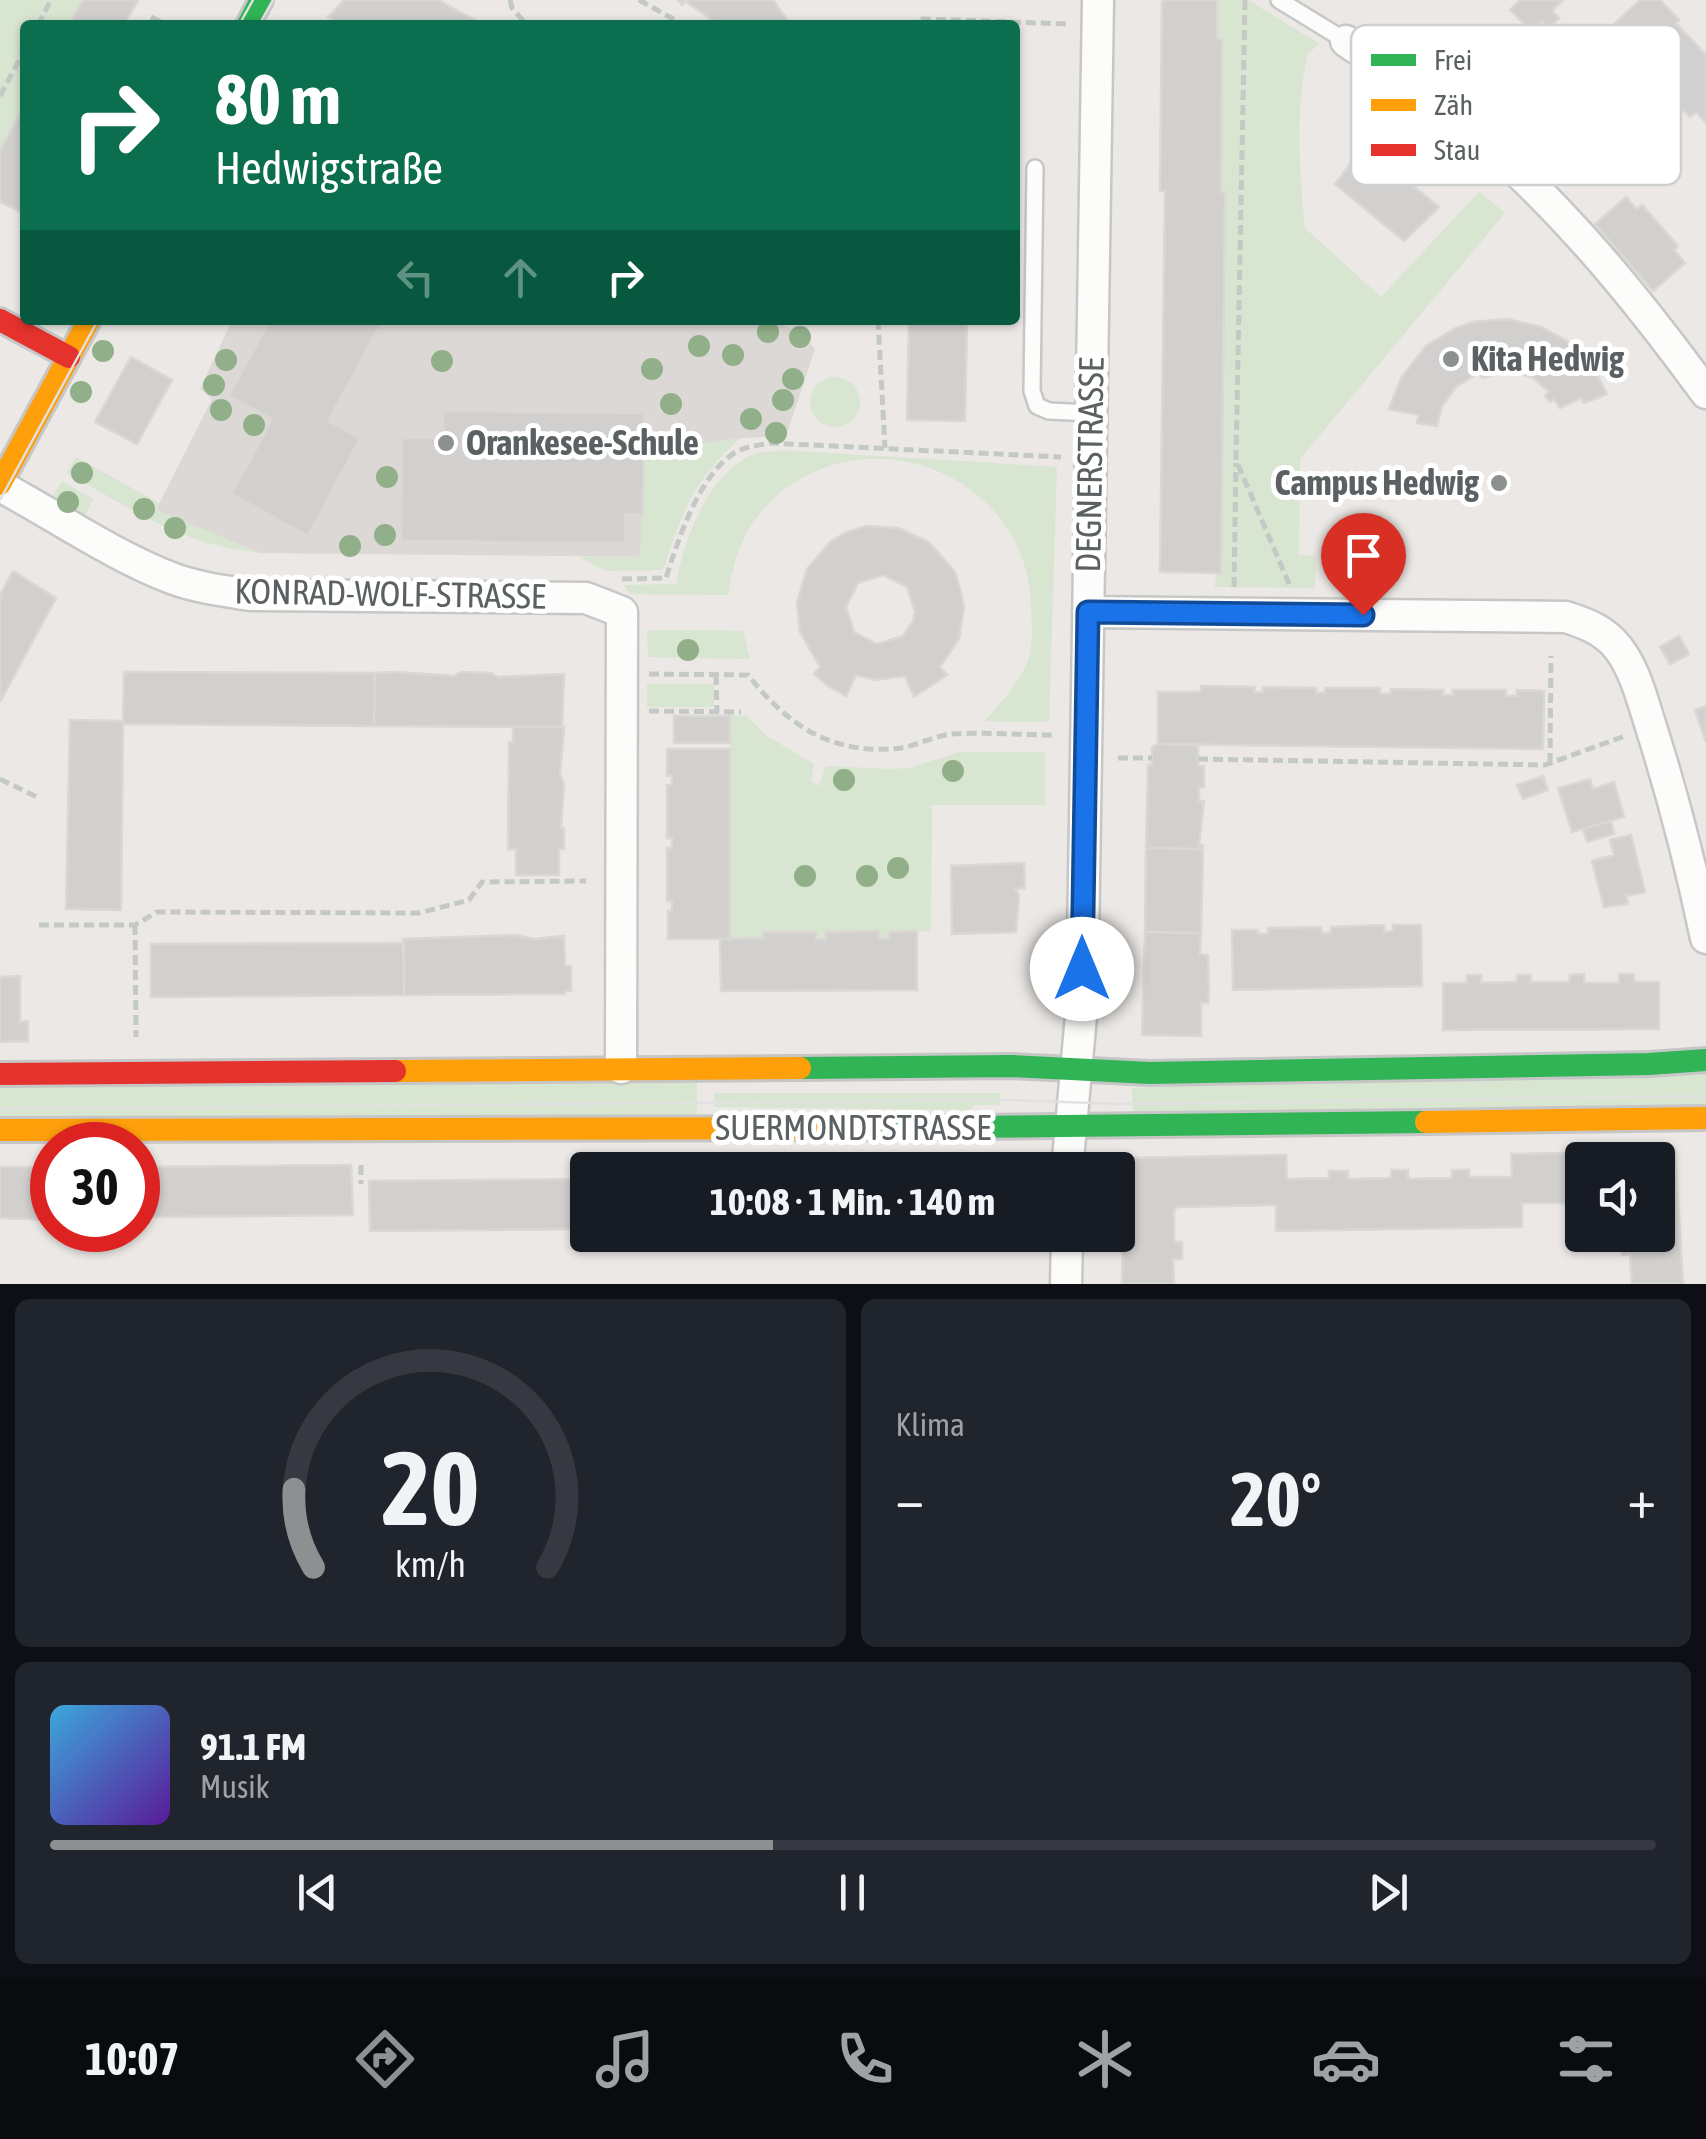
<!DOCTYPE html>
<html lang="de">
<meta charset="utf-8">
<style>
:root{--surface:#171b24;--page:#20242c;--text:#f1f3f6;--muted:#9ea1a6;--line:#363941;--accent:#8d9090}
body{margin:0;font-family:"Asap Condensed",sans-serif;background:var(--page);color:var(--text);height:100vh;display:flex;flex-direction:column;font-size:38px;white-space:nowrap}
*{box-sizing:border-box;margin:0}
p{font-size:32px;color:var(--muted)}
.icon{flex:none;width:55px;height:55px;fill:none;stroke:currentColor;stroke-width:2;stroke-linecap:round;stroke-linejoin:round}
.map{position:relative;height:1284px;overflow:hidden}
.sheet{display:flex;flex-direction:column;gap:15px;padding:15px;background:#0d0f14;flex:1}
.sheet>*{flex:none}
.hud{position:absolute;left:20px;top:20px;width:1000px;height:305px;border-radius:10px;box-shadow:0 2px 8px #0004;background:#0b6e4f;color:#fff;overflow:hidden}
.fabs{position:absolute;left:1565px;top:1142px;display:grid;gap:20px}
.fabs a{display:grid;place-items:center;width:110px;height:110px;border-radius:10px;background:var(--surface);box-shadow:0 2px 8px #0004;font-size:50px}
.speed{position:absolute;left:30px;top:1122px;display:flex;gap:20px;font-size:50px;font-weight:700;text-align:center}
.speed>*{display:grid;place-content:center;width:130px;height:130px;border-radius:50%;background:var(--surface);box-shadow:0 2px 8px #0004;line-height:1}
.speed .limit{border:15px solid #d22;background:#fff;color:#111}
.pin{position:absolute;display:grid;place-items:center;width:85px;height:85px;color:#fff;margin:-102px -42px;border-radius:50% 50% 50% 0;rotate:-45deg;box-shadow:0 0 10px #0007}
.pin .icon{rotate:45deg}
.me{position:absolute;width:110px;margin:-55px;rotate:0deg;stroke-linejoin:round;filter:drop-shadow(0 0 8px #0008)}
.turn{display:flex;align-items:center;gap:35px;height:210px;padding:0 30px;font-size:45px}
.turn .icon{width:130px;height:130px;stroke-width:2.5}
.turn b{display:block;font-size:70px;line-height:85px}
.lanes{display:flex;align-items:center;height:95px;padding:0 30px;background:#0003;justify-content:center;gap:50px;direction:ltr}
.lanes .off{opacity:.35}
.big{font-size:75px;font-weight:700;line-height:1.1}
.sheet .card{flex:1;display:flex;flex-direction:column;justify-content:center;gap:15px;min-width:0;padding:0 35px;border-radius:15px;background:var(--page)}
.sheet .dial{align-items:center;gap:0}
.dial svg{height:260px;overflow:visible;fill:none;stroke:var(--line);stroke-width:7;stroke-linecap:round;text-anchor:middle}
.dial text{fill:var(--text);stroke:none}
.song{display:flex;align-items:center;gap:30px}
.cover{width:120px;height:120px;border-radius:15px;background:linear-gradient(135deg,hsl(200 70% 55%),hsl(270 70% 35%))}
.played{height:10px;border-radius:5px;background:linear-gradient(90deg,var(--accent) 45%,var(--line) 45%)}
.keys{display:flex;justify-content:space-around;direction:ltr}
.heat{display:flex;justify-content:space-between;align-items:center;font-size:55px;direction:ltr}
.sheet .tiles{flex:1;display:grid;gap:15px;grid-template-columns:1fr 1fr}
.card:last-child{grid-column:span 2}
.trip{position:absolute;left:570px;top:1152px;width:565px;height:100px;border-radius:10px;background:var(--surface);box-shadow:0 2px 8px #0004;font-weight:700;line-height:100px;text-align:center}
.menu{display:flex;height:160px;justify-content:space-around;align-items:center;background:#090b0e;color:var(--muted)}
.menu .icon{width:70px;height:70px}
.menu .current{color:var(--accent)}
.menu b{font-size:45px;color:var(--text)}
.map>svg:first-child{display:block}
</style>
<div class="map">
<svg width="1706" height="1284" viewBox="0 0 1706 1284">
<rect width="100%" height="100%" fill="#ebe8e5"/>
<path fill="#dcd8d5" d="M232,320H774L803,335L815,349L786,436L744,438L666,449L661,557L260,553L156,510L212,399L200,389Z"/>
<path fill="#d8e5d1" d="M0,0H83L69,25H25V105L0,150Z
M1217,0H1248L1320,44L1308,53C1295,108 1299,172 1305,228L1381,297L1479,192L1505,213L1300,459L1299,555L1316,556L1315,588L1215,587L1216,572H1221L1225,193L1221,192L1222,39L1217,38Z
M810 402a25 25 0 1 1 50 0a25 25 0 1 1-50 0Z
M740,438C692,483 683,510 663,570L605,571L580,557H640L644,451Z
M782,450L1057,467L1049,722L985,721C1000,704 1016,686 1026,666C1034,647 1032,625 1031,605C1026,464 844,406 757,517C739,539 733,567 728,595L631,594L623,585L676,584C684,539 707,477 750,456C759,451 771,452 782,450Z
M76,457L159,503L157,510L260,553C182,545 133,510 67,473Z
M62,481L93,499L84,518L52,498Z
M647,630L743,631L750,659L648,657Z
M647,684H714V707H647Z
M730,715L747,716L767,736L814,764L811,781L819,786L826,766L889,769L909,768L960,752H1045V805H932L931,931L889,932V938L879,939L878,931L826,932V939H816L817,933L730,939Z
M1706,1069V1109L1133,1112L1132,1088Z
M697,1073V1119L0,1120V1086Z
M714,1093H1000V1105H973L972,1110L714,1107Z"/>
<path fill="#d2d0ce" stroke="#dad7d4" stroke-width="2.5" fill-rule="evenodd" d="M83,0H138L124,25H69Z
M344,0H438L484,25H343L328,17Z
M678,0H773L791,25H719L685,1L682,5Z
M1162,0H1217V38L1222,39L1221,192H1225L1221,573L1160,572L1165,191H1160Z
M1520,0H1563L1552,11L1559,18L1549,28L1542,21L1532,31L1510,10Z
M1640,0H1660L1679,20L1676,23L1706,55V123L1696,112L1690,117L1635,61L1641,56L1612,26Z
M25,105V210L23,213L0,202V150Z
M1364,146L1439,207L1404,241L1335,184Z
M1626,197L1637,209L1642,205L1678,246L1674,250L1685,263L1653,291L1595,224Z
M1507,319L1541,327L1567,341L1593,367L1607,394L1584,403L1581,398L1560,408L1554,399L1550,402L1545,396L1549,392L1533,378L1512,370L1495,369L1492,370L1493,375L1482,378L1480,372L1456,387L1442,406L1437,426L1417,423L1419,415L1389,409L1401,378L1426,346L1456,328L1473,322Z
M270,320H383L328,421L360,438L308,536L232,494L272,419L229,396Z
M909,320H967L965,421L907,420Z
M131,357L172,380L137,444L95,422Z
M443,411L644,413L643,514H625V543L401,541L402,438H443Z
M867,526L898,528L929,542L955,572L961,592L964,607L959,639L940,667L947,675L914,697L905,676L875,680L856,675L846,696L828,686L814,674L820,667L800,632L797,603L807,569L830,542L847,532ZM883,575L907,587L915,612L913,621L903,636L877,644L854,632L846,607L858,583Z
M13,571L56,598L0,702V595Z
M1679,636L1689,654L1670,664L1660,647Z
M124,672L375,673L374,726L123,724Z
M396,672L454,676L461,672L491,673L498,677L564,674L562,727L374,726L375,673Z
M1201,686L1255,687L1254,692H1263V687L1316,688V693H1325V688H1380V694H1391V689L1443,690V695H1453V690H1506V696H1517V690L1544,691L1543,749L1158,744V692H1201Z
M1706,706V742L1695,710Z
M674,716H730V743H674Z
M70,720L123,721L121,910L66,909Z
M513,727H564L560,775L564,784L561,828H564V849L559,848V875H516V849H508L509,742H513Z
M1158,744L1198,745V766H1204V787H1199V801H1204L1199,845H1203V849L1146,848L1148,765H1152V747Z
M667,749H730V939H668V911H672V901H667V848H672V838H667V785H672V775L667,776Z
M1543,776L1548,790L1523,799L1517,785Z
M1590,779L1593,789L1614,782L1624,817L1572,832L1558,788Z
M1611,821L1614,834L1587,842L1583,829Z
M1631,835L1645,892L1626,896L1628,904L1604,907L1592,861L1614,855L1610,840Z
M1146,848L1203,849L1201,933L1145,932Z
M1024,863L1025,888L1015,889L1019,895L1016,932L952,934L951,866Z
M1384,925V932L1393,931V925H1421L1422,986L1233,990L1232,930H1258V934H1268V928L1321,927L1322,933H1331V927Z
M879,931V939L889,938V932L917,931V990L721,991L720,939L763,938V932H817L816,939H826V932Z
M1145,932L1201,933L1200,954L1208,955L1209,990L1208,1003H1201V1036L1142,1035Z
M515,935L534,939L564,936L565,966H571V991H564L565,994L404,995L403,939Z
M404,943V995L151,997V944Z
M1584,974V983H1619V974H1634V982H1659V1029L1443,1030V983H1467V975H1481V983L1517,982V975H1531L1530,982H1569L1570,975Z
M20,976V1022L28,1021V1041L0,1042V977Z
M1675,1151L1683,1284H1632L1630,1254L1622,1255L1621,1238L1658,1235V1160H1582V1203H1522V1227L1276,1231V1205L1177,1207L1174,1211V1242H1182V1259H1173L1174,1284H1122L1124,1158L1286,1155L1287,1179L1329,1178V1171H1348V1179L1391,1178V1170H1408V1179L1452,1178V1170H1469V1177H1512L1511,1154Z
M929,1158H977V1170H669V1163L929,1162Z
M351,1165L353,1215L138,1217V1167Z
M0,1167H52V1220L0,1218Z
M588,1179V1229L370,1231L369,1181Z"/>
<g fill="none" stroke-linecap="round" stroke-linejoin="round">
<g stroke="#c7c7c7" stroke-width="20">
<path id="lane" d="M1279,0L1346,41
M1035,168L1032,391L1037,406L1049,411L1091,413"/>
</g>
<g stroke="#c7c7c7" stroke-width="35">
<path id="street" d="M1346,41C1390,71 1436,100 1477,135C1565,210 1638,300 1706,393
M0,486C56,516 115,557 174,579C199,588 225,591 251,595L586,598L622,612L621,1068
M1088,612L1566,617C1584,623 1599,628 1613,642C1634,664 1642,699 1651,727C1673,796 1691,866 1706,938
M1067,1170L1082,1005L1098,0
M1066,1284L1067,1235"/>
</g>
<g stroke="#c6c6c6" stroke-width="28">
<path id="fast" d="M248,25L261,0
M800,1068L1011,1066L1150,1073L1649,1064L1706,1060
M870,1128L1426,1122"/>
</g>
<g stroke="#c6c6c6" stroke-width="28">
<path id="slow" d="M0,484L89,320
M395,1071L800,1068
M1426,1122L1706,1118
M0,1130L870,1128"/>
</g>
<g stroke="#c6c6c6" stroke-width="28">
<path id="jam" d="M0,320L69,357
M0,1074L395,1071"/>
</g>
<path stroke="#c5c9c6" stroke-width="5" stroke-dasharray="10 5" stroke-linecap="butt" d="M510,0L512,8L527,25
M639,0L684,25
M1245,0L1236,460L1290,586
M151,17L167,25
M38,25L51,0
M907,25L922,19L1068,24
M0,96L25,49
M878,320L885,448
M622,579L666,578C678,540 701,468 740,450C749,446 761,445 770,443L1061,457
M1234,587L1236,463
M649,674L748,675C788,726 833,756 901,748C918,745 936,735 953,734C986,732 1021,735 1054,735
M716,675L717,712
M649,711L741,712
M1118,758H1152
M1198,759L1545,765L1625,736
M1550,763L1551,656
M0,779L39,798
M39,925H135L157,912L419,913L469,900L482,882L586,881
M135,925L136,1037
M361,1165V1184"/>
<use href="#lane" stroke="#fcfcfb" stroke-width="15"/>
<use href="#street" stroke="#fcfcfb" stroke-width="30"/>
<use href="#fast" stroke="#30b455" stroke-width="22"/>
<use href="#slow" stroke="#ff9f0a" stroke-width="22"/>
<use href="#jam" stroke="#e5322d" stroke-width="22"/>
<path stroke="#e2e1e1" stroke-width="2.5" d="M239,25L253,0
M259,25L273,0
M0,500L98,320
M0,1109L1011,1100L1120,1104L1706,1096"/>
</g>
<g fill="#91af88">
<circle cx="768" cy="332" r="11"/>
<circle cx="800" cy="337" r="11"/>
<circle cx="699" cy="346" r="11"/>
<circle cx="103" cy="351" r="11"/>
<circle cx="733" cy="355" r="11"/>
<circle cx="226" cy="360" r="11"/>
<circle cx="442" cy="361" r="11"/>
<circle cx="652" cy="369" r="11"/>
<circle cx="793" cy="379" r="11"/>
<circle cx="214" cy="385" r="11"/>
<circle cx="81" cy="392" r="11"/>
<circle cx="783" cy="400" r="11"/>
<circle cx="671" cy="404" r="11"/>
<circle cx="221" cy="410" r="11"/>
<circle cx="751" cy="419" r="11"/>
<circle cx="254" cy="425" r="11"/>
<circle cx="776" cy="433" r="11"/>
<circle cx="82" cy="473" r="11"/>
<circle cx="387" cy="477" r="11"/>
<circle cx="68" cy="502" r="11"/>
<circle cx="144" cy="509" r="11"/>
<circle cx="175" cy="528" r="11"/>
<circle cx="385" cy="535" r="11"/>
<circle cx="350" cy="546" r="11"/>
<circle cx="688" cy="650" r="11"/>
<circle cx="953" cy="771" r="11"/>
<circle cx="844" cy="780" r="11"/>
<circle cx="898" cy="868" r="11"/>
<circle cx="805" cy="876" r="11"/>
<circle cx="867" cy="876" r="11"/>
</g>
<g fill="none" stroke-linecap="round" stroke-linejoin="round">
<g stroke="#114b97" stroke-width="25">
<path id="route" d="M1082,969L1088,612L1363,615"/>
</g>
<use href="#route" stroke="#1a73e8" stroke-width="18"/>
</g>
<g fill="#8d9090" stroke="#fff" stroke-width="4">
<circle cx="1451" cy="359" r="10"/>
<circle cx="446" cy="443" r="10"/>
<circle cx="1499" cy="483" r="10"/>
</g>
<g text-anchor="middle" stroke-width="10" stroke-linejoin="round" paint-order="stroke">
<g font-size="35" font-weight="bold" fill="#5b6062" stroke="#fff" text-anchor="start">
<text x="1471" y="371">Kita Hedwig</text>
<text x="466" y="455">Orankesee-Schule</text>
<text x="1479" y="495" text-anchor="end">Campus Hedwig</text>
</g>
<g font-size="35" fill="#5b6062" stroke="#fff">
<text transform="translate(1090 465) rotate(-89)" y="12">DEGNERSTRASSE</text>
<text transform="translate(390 594) rotate(1)" y="12">KONRAD-WOLF-STRASSE</text>
<text x="853" y="1140">SUERMONDTSTRASSE</text>
</g>
</g>
<rect x="1351" y="25" width="330" height="160" rx="15" fill="#fff" stroke="#cecfd0" stroke-width="2.5"/>
<rect x="1371" y="54" width="45" height="12" fill="#30b455"/>
<rect x="1371" y="99" width="45" height="12" fill="#ff9f0a"/>
<rect x="1371" y="144" width="45" height="12" fill="#e5322d"/>
<g font-size="28" fill="#5b6062">
<text x="1434" y="70">Frei</text>
<text x="1434" y="115">Zäh</text>
<text x="1434" y="160">Stau</text>
</g>
</svg>
<div class="fabs">
<a><svg class="icon" aria-label="sound" viewBox="0 0 24 24"><path d="M4 9h4l5-4v14l-5-4H4zM17 9q2 3 0 6"/></svg></a>
</div>
<div class="speed"><div class="limit">30</div></div>
<div class="pin" style="left:1363px;top:615px;background:#d93025"><svg class="icon" aria-label="arrive" viewBox="0 0 24 24"><path d="M6 21V4h12l-3 4 3 4H6"/></svg></div>
<svg class="me" style="left:1082px;top:969px" viewBox="-20 -20 40 40"><circle r="19" fill="#fff"/><path d="M0-13L10 11 0 6-10 11z" fill="#1a73e8"/></svg>
<div class="trip">10:08 · 1 Min. · 140 m</div>
<div class="hud">
<div class="turn"><svg class="icon" aria-label="right" viewBox="0 0 24 24"><path d="M7 20v-9h11M14 6l5 5-5 5"/></svg><div><b>80 m</b>Hedwigstraße</div></div>
<div class="lanes"><svg class="icon off" aria-label="left" viewBox="0 0 24 24"><path d="M17 20v-9H6M10 6l-5 5 5 5"/></svg><svg class="icon off" aria-label="ahead" viewBox="0 0 24 24"><path d="M12 20V5M6 11l6-6 6 6"/></svg><svg class="icon" aria-label="right" viewBox="0 0 24 24"><path d="M7 20v-9h11M14 6l5 5-5 5"/></svg></div>
</div>
</div>
<section class="sheet">
<div class="tiles">
<div class="card dial"><svg viewBox="0 0 100 80">
<path d="M14 69A42 42 0 1 1 86 69"/>
<path d="M14 69A42 42 0 0 1 8 45" stroke="#8d9090"/>
<text x="50" y="56" font-size="32" font-weight="700">20</text>
<text x="50" y="72" font-size="11">km/h</text>
</svg></div>
<div class="card"><p>Klima</p>
<div class="heat"><a>−</a><b class="big">20°</b><a>+</a></div>
</div>
<div class="card">
<div class="song"><i class="cover"></i><div><b>91.1 FM</b><p>Musik</p></div></div>
<div class="played"></div>
<div class="keys"><svg class="icon" aria-label="previous" viewBox="0 0 24 24"><path d="M18 5L8 12l10 7zM5 5v14"/></svg><svg class="icon" aria-label="pause" viewBox="0 0 24 24"><path d="M8 5v14M16 5v14"/></svg><svg class="icon" aria-label="next" viewBox="0 0 24 24"><path d="M6 5l10 7-10 7zM19 5v14"/></svg></div>
</div>
</div>
</section>
<nav class="menu">
<b>10:07</b>
<svg class="icon current" aria-label="directions" viewBox="0 0 24 24"><path d="M12 3l9 9-9 9-9-9zM9 14v-3h6M13 9l2 2-2 2"/></svg>
<svg class="icon" aria-label="music" viewBox="0 0 24 24"><path d="M9 18V5l10-2v13"/><circle cx="6" cy="18" r="3"/><circle cx="16" cy="16" r="3"/></svg>
<svg class="icon" aria-label="phone" viewBox="0 0 24 24"><path d="M5 4h4l2 5-3 2q2 4 5 5l2-3 5 2v4C11 20 4 13 5 4z"/></svg>
<svg class="icon" aria-label="climate" viewBox="0 0 24 24"><path d="M12 3v18M4 7l16 10M4 17L20 7"/></svg>
<svg class="icon" aria-label="car" viewBox="0 0 24 24"><path d="M5 17H2v-5l4-1 3-4h7l3 4 3 1v5h-3M9 17h6M6 11h13"/><circle cx="7" cy="17" r="2"/><circle cx="17" cy="17" r="2"/></svg>
<svg class="icon" aria-label="filters" viewBox="0 0 24 24"><path d="M4 7h16M4 17h16"/><circle cx="9" cy="7" r="2"/><circle cx="15" cy="17" r="2"/></svg>
</nav>
